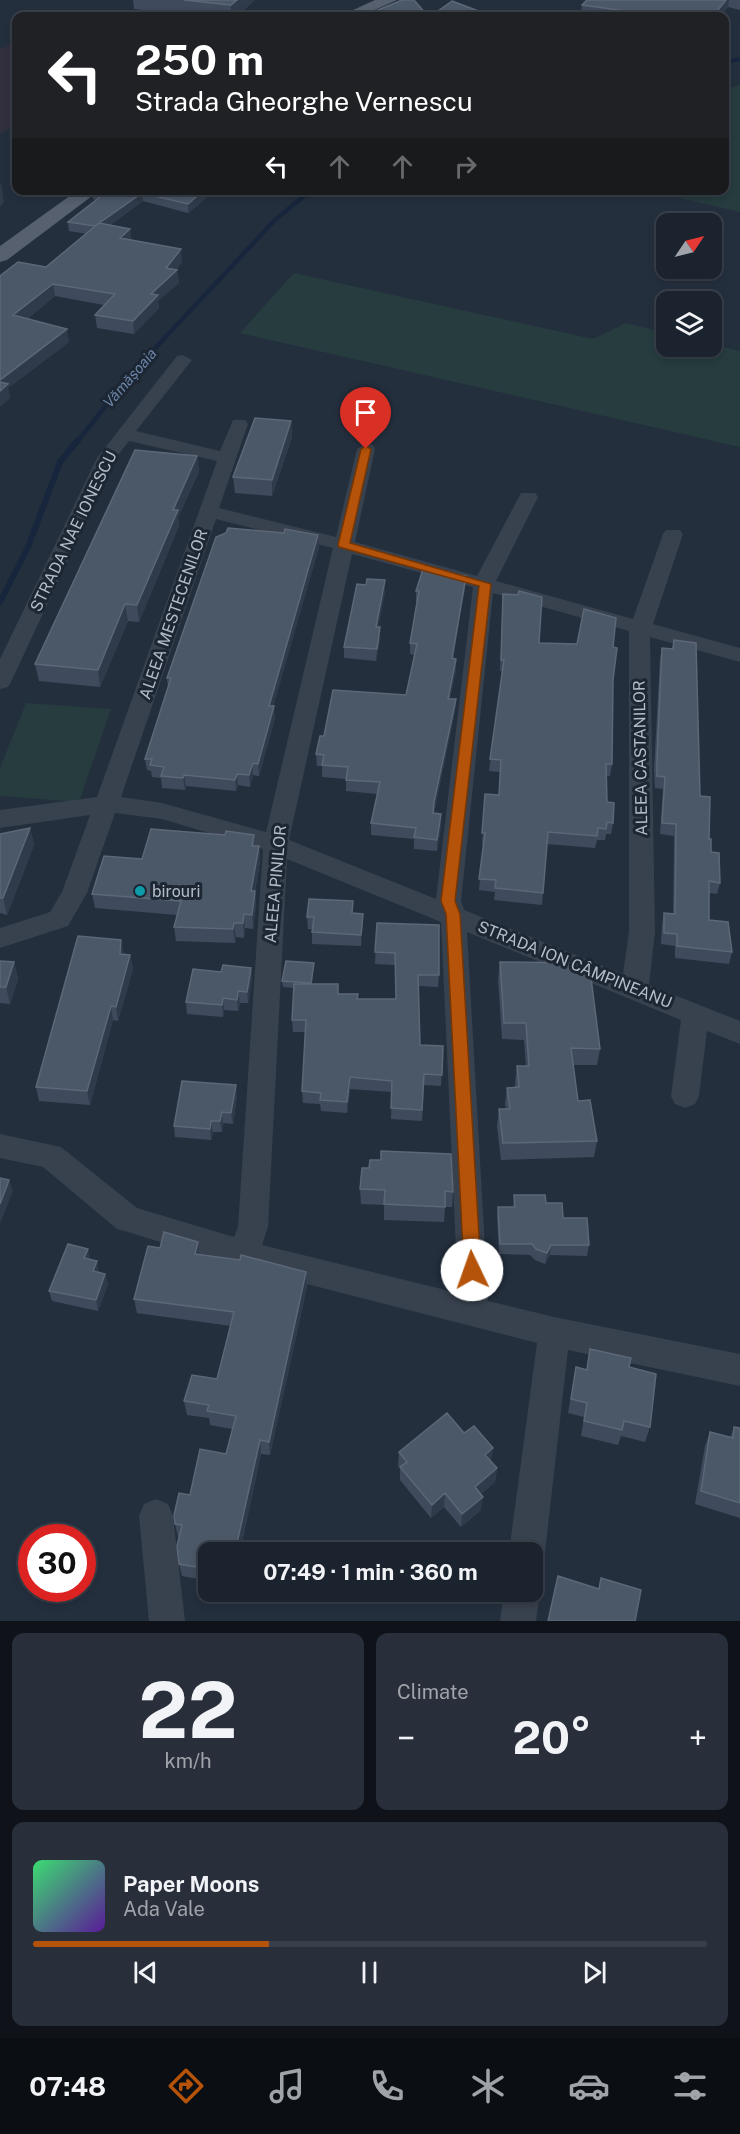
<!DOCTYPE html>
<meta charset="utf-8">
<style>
:root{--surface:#1b232e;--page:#282f3a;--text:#f1f3f6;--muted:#a0a4aa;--line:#39404a;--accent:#b45309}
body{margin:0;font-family:"Public Sans",sans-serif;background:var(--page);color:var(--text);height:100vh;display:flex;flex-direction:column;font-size:22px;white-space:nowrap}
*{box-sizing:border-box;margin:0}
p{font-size:20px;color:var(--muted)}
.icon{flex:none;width:33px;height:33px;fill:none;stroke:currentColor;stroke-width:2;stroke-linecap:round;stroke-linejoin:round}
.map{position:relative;height:1621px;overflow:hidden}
.details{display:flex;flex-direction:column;gap:12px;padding:12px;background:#0f1319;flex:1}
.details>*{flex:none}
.hud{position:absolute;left:12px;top:12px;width:717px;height:183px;border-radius:12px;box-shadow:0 3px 9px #0003,0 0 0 2px var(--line);background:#202124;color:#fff;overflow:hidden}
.needle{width:39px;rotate:55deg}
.fabs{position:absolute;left:656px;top:213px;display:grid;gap:12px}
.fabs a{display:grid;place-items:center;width:66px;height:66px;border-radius:12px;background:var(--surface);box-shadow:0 3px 9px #0003,0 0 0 2px var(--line);font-size:30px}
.speed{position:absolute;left:18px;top:1524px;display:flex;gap:12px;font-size:30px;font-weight:700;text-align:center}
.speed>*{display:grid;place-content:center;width:78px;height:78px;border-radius:50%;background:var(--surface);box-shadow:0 3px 9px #0003,0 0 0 2px var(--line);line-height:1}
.speed .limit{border:9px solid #d22;background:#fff;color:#111}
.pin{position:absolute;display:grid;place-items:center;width:51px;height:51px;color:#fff;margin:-62px -26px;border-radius:50% 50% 50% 0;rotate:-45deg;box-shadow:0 0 6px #0007}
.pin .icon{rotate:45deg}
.me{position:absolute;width:66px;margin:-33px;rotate:357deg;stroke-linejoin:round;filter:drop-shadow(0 0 4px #0008)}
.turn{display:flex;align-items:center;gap:21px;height:126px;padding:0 24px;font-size:27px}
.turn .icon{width:78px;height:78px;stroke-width:2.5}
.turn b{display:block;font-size:42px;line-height:51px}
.lanes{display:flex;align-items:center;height:57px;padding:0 24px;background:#0003;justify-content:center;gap:30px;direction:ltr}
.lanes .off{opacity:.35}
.big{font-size:45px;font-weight:700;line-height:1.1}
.details .widget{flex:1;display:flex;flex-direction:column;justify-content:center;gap:9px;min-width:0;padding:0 21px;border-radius:12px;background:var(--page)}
.details .dial{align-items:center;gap:0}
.dial b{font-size:78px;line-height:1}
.song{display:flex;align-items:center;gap:18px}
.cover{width:72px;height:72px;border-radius:9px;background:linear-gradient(135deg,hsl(140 70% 55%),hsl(270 70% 35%))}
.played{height:6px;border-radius:3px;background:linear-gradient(90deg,var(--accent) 35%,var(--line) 35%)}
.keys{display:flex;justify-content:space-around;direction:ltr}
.heat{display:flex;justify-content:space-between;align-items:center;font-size:33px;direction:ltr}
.details .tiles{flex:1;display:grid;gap:12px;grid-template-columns:1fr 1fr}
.widget:last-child{grid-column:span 2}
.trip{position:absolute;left:198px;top:1542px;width:345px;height:60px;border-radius:12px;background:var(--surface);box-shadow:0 3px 9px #0003,0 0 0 2px var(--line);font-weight:700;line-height:60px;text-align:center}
.tab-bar{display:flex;height:96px;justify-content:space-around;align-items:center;background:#0b0e12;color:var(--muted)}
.tab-bar .icon{width:42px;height:42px}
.tab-bar .active{color:var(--accent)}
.tab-bar b{font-size:27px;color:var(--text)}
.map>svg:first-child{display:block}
</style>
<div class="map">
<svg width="740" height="1621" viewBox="0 0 740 1621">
<rect width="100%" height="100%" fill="#242f3e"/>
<path fill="#32303f" d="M16,43V126L0,133V49Z"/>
<path fill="#263c3f" d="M740,85V212L649,191L724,190L725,89Z
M294,273L593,339L626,323L666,333V346H711V344L740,351V447L240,333Z
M26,703L111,709L79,802L0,796V768Z"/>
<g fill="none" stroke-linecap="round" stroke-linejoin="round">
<path stroke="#17263c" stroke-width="4" d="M724,63L740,59
M303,196L310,190"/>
<path stroke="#17263c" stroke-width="4.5" d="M77,442L131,374L275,220L305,195"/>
<path stroke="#17263c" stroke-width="6" d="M0,602L28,547L60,462L78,440"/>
<path fill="#38414e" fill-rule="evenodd" d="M183,355L192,360L136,431L220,451L233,420H245L248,424L219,508L336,537L357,449L366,443L373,445L375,449L355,542L477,576L521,493H535L538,497L496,581L633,619L663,534L666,530H680L683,534L653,624L740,648V662L650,637L655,932L649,985L740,1021V1044L707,1031L699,1096L695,1104L685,1108L675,1104L671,1096L681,1020L467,932L488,1301L554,1317L740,1354V1386L568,1350L545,1552L539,1564L532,1567V1552H509L537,1343L244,1268L128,1232L117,1229L43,1167L0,1158V1134L61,1147L137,1208L234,1237L238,1227L263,849L162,819L115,813L87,893L68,926L0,948V928L50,912L62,892L90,815L0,828V810L97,797L217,461L129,441L115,459L11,682L8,687L0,689V659L97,458L177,356ZM216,519L333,548L266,832L162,803L121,797ZM352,554L473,587L436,899L289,840ZM493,593L629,631V932L623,974L464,910L461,901ZM287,859L441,922L458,1293L262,1245L268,1227Z
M156,1499L168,1504L173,1516L185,1621H149L139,1516L144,1504Z
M532,1578L540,1592L536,1621H500L504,1592H532Z"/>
<path fill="#56606e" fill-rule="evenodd" d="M375,0H397L361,16H340Z
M78,190H100L7,260L0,262V246Z"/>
</g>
<path fill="#3f4b5c" d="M133,0H255L237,16H194L134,9Z
M587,0H740V10L728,7L721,16H581L582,5Z
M92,190H216L188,213L143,201L110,225L131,240L182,262L176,270H177L179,283L158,301L159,308L134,334L97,328L95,315L104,305L55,296L27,319L69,342L8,388L10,398L0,406V276L46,267L87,234L69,231L68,222L96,200L93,199Z
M291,421L292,437L272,496L235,493L233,477Z
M197,456L199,472L178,517L179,526L139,622L128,621L100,687L39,681L35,664Z
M318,535L319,547L273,706L275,718L259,776L253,775L250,787L238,785L236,791L186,786L185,790L162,788L161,778L152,777L151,771L147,770L145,759L168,688L167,678Z
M465,587L453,659L456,670L450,699H456L455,711L434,813L441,814V826L437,851L414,849V839L371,835V823L377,794L346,791V779L322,777V766H317L316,754L324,736L406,695L414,655L410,654V643L417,602H416V591Z
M385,592L378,627L380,639L376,661L344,658V647Z
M503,594L539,643L613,647L612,764L610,776H606L607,802L613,823L611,834H606L605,840H597L595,848L547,844L542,905L494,900L495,892L479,890L483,845H482L485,794L499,795L500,772L489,771L502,671H500Z
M674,640L700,796L711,852L720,883L717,894L709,893V920L732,952L729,964L675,958V946L661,944L662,925L664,913L673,914L674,836L660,834L663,789L655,788L654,770L660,659L662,648L672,649Z
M30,828L34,845L7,915L0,913V834Z
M225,835H254V846H259L260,861L255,891L256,905L253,929L245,928L244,938L236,937L235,943L176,941L174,927L177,915L95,908L92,894L142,859Z
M353,913L363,914L361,946L312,944V929H308L307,917Z
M377,923L439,975L438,987L419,986L420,1045L443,1046L441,1086L424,1085L422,1121L391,1119L392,1092L350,1089L347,1113L321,1111L320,1104L303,1103L302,1091L305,1032H293L292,1020L294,988L283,987L282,981L314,963L312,984L338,994L357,999H396L395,965L375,964Z
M124,954L130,955L133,969L118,1021L113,1020L90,1105L39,1101L36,1087Z
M0,961L14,962L18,979L10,1004L0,1003Z
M500,962L580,970L600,1049L597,1065H573L578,1101L597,1141L594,1157L501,1160L497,1126L499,1109H506L505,1104L507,1088L515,1087V1083L517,1066H526L524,1040L502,1039L498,979Z
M251,968L252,979L248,1003H240L238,1011L224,1010L223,1017L187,1014L186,1002L221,972Z
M237,1096L233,1124L223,1123L222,1132H213L211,1140L175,1137L174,1126Z
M360,1189L453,1192L452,1207H445L444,1222L384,1220V1205L361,1204Z
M514,1195L546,1203L563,1218L589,1245L587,1256L550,1255L545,1264L535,1260L530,1255L499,1254L497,1217L498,1207H513Z
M198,1242L200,1254L306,1272L307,1287L270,1455L261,1454L240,1552H208V1581L182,1576L179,1564V1537H178L175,1524L190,1495L226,1454L232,1429L210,1425L209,1418L187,1415L184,1401L217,1379L231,1326L137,1313L134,1299L160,1248Z
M90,1260L99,1273L105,1274L108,1284L98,1311L52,1301L49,1291Z
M590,1349L629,1367L650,1427L645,1442L621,1436L618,1445L581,1436L584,1417L568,1413L576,1367L586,1370Z
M734,1427L740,1428V1518L695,1504L705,1446L710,1432L730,1438Z
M464,1433L497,1468L495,1482L481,1494V1510L461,1527L444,1507L431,1518L400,1480V1468L398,1466L399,1452Z"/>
<path fill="#2f3b4b" d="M237,0H255L237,16H231V5Z
M726,0H729L728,7L721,16H713Z
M1,184L4,202L0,207V185Z
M204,190H216L188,213V204Z
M142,193L143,201L96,235L95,226Z
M130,229L132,241L120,238Z
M181,249L182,262L170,276L177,270L179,283L158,301L159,308L134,334L133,321L151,294L166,268Z
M53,284L55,296L15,328L13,315Z
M67,329L69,342L8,388L10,398L0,406V380Z
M291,421L292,437L272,496V480Z
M197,456L199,472L178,517L179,526L139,622L137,605L173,510Z
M318,535L319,547L270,718L269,706Z
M466,576L465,587L451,670L452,658Z
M385,580V592L376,639V627Z
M125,604L128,621L100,687L98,670Z
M380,627V639L376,661L377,649Z
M456,659V670L448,710V699Z
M456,699L455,711L434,814L432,825L434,802Z
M274,706L275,718L259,776L258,764Z
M253,763V775L250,787L249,775Z
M237,774L238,785L236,791L235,780Z
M184,775L186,786L185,790L183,778Z
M441,814V826L437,851V840Z
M30,828L34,845L7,915L3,898Z
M259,846L260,861L252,905L251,891Z
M255,891L256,905L253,929L252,915Z
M244,914L245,928L244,938L243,923Z
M363,914V925L361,946V935Z
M234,923L236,937L235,943L233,929Z
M121,940L124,954H120Z
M130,955L133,969L118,1021L116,1007Z
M14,962L18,979L10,1004L6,987Z
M251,968L252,979L248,1003L247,992Z
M238,991L240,1003L238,1011L237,1000Z
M223,998L224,1010L223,1017L222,1005Z
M111,1006L113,1020L90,1105L87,1091Z
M350,1077V1089L347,1113V1102Z
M236,1085L237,1096L233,1124L231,1113Z
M222,1112L223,1123L222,1132L220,1121Z
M211,1121L213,1132L211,1140L210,1129Z
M9,1180L13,1191L0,1224V1204Z
M198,1242L200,1257L195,1254Z
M551,1245L550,1255L545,1264L547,1253Z
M88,1249L90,1259L87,1269L84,1258Z
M97,1261L99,1272L95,1282L93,1271Z
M306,1272L307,1287L270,1455L269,1442Z
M105,1274L108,1284L98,1311L96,1300Z
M260,1440L261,1454L240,1552H235Z
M493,1448L491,1462L485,1455Z
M497,1468L495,1482L473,1501L475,1487Z
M445,1493L444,1507L431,1518L432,1505Z
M483,1497L481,1510L461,1527L462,1514Z"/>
<path fill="#4b5868" stroke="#5c6777" stroke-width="1.5" d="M184,0H237L231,5Z
M402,0H414L428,16H364L373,12Z
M587,0H726L713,16H662L582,5Z
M452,1L481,12L475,16H431Z
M94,190H204L188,204L142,193L95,226L68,222L105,193Z
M99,223L130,229L120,238L181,249L166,268L177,270L151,294L158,295L133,321L95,315L115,294L53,284L13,315L67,329L0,380V276L18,262L46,267Z
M0,382L8,384L0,391Z
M255,418L291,421L272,480L233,477Z
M135,450L197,456L173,510H178L137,605L125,604L98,670L35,664Z
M228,528L284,533L285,529L318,535L269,706H274L258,764L253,763L249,775L237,774L235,780L184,775L183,778L161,776L164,767L150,765L152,759H145L171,678H167L216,537L226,533Z
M423,569L466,576L452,658L456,659L448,699H456L434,802L433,813L441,814L437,840L414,837L416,828L371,823L380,782L346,780L348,767L322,765L324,755L316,754L320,736H324L333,690L406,695L417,644L410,643L419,591H416Z
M367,579L385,580L376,627H380L377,649L344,647L357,584L366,585Z
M519,591L542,597L539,643L577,644L584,609L616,618L613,647L617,648L613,680L612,764H606L607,802L614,803L613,823L607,822L606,829L598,828L597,836L548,832L543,893L495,888L496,880L479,879L485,833H482L485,794L499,795L501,760L490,759L504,660H501L503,594L518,595Z
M674,640L696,643L700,796L710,797L709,839H711V852L719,853L720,883L709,881V920L728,922L732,952L677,946V934L664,933V913L675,914L676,824L662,823L665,777L657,776V758L662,648L673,649Z
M30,828L3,898H0V834Z
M151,829L225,835L226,831L254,835L252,846H259L251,891H255L252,915L244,914L243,923H234L233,929L174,927L181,901L92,894L104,856L142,859Z
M309,899L353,901L352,913L363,914L361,935L312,932L314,917H307Z
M377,923L439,925V975H418L420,1045L443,1046L442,1075L424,1074L422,1110L391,1108L392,1081L350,1077L347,1102L320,1100L321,1093L302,1091L306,1020H292L294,984H338V994H358L357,999H396L395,953L375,952Z
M78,936L121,940L120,954L130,955L116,1007L111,1006L87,1091L36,1087Z
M0,961L14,962L6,987H0Z
M286,961L314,963L311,983L282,981Z
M500,962L579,963L580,970H590L600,1049L571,1048L578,1101L590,1100L597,1141L503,1143L499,1109H510L507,1088L519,1087L517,1066H529L526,1023H504Z
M223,965L251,968L247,992L238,991L237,1000L223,998L222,1005L186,1002L193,969L221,972Z
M182,1081L236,1085L231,1113L222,1112L220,1121H211L210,1129L174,1126Z
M381,1151L451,1154L453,1192L445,1191V1207L384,1204L385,1190L360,1189L362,1168H369L370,1160H381Z
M0,1178L9,1180L0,1204Z
M514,1195H545L546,1203H562L563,1218H587L589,1245H551L547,1253L536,1249L532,1244H500L498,1207H515Z
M164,1232L198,1242L195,1254L240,1260L241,1255L306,1272L269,1442L260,1440L235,1552H208V1569L179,1564L177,1546L182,1525L175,1524L174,1515L179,1493L190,1495L200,1449L226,1454L236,1416L207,1411L209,1405L184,1401L192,1375L217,1379L234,1312L134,1299L148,1246L160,1248Z
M68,1244L88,1249L84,1258L97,1261L93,1271L105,1274L96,1300L49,1291Z
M590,1349L631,1358L629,1367L656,1374L650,1427L624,1421L622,1430L584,1421L587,1403L571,1399L576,1367L587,1370Z
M447,1413L464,1433L474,1426L493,1448L485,1455L497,1468L475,1487L483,1497L462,1514L445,1493L432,1505L400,1467L407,1462L399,1452Z
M734,1427L740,1428V1503L701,1491L710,1432L733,1438Z
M558,1576L599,1589L601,1578L641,1590L635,1621H548Z"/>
<path fill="#b45309" stroke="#753606" stroke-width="1.5" d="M366,446L371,449L350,543L491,584L455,901L460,914L481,1270L479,1276L472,1278L466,1276L464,1270L446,914L441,901L479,586L339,547L338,545L361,449Z"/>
<circle fill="#0f9aa8" stroke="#1d2633" stroke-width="2" cx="140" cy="891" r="6"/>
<g text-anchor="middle" stroke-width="6" stroke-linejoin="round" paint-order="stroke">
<g font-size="15" font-style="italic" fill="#6d86a8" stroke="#1d2633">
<text transform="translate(130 378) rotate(-49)" y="5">Vămășoaia</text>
</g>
<g font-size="16" fill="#b4bcc9" stroke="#1d2633">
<text transform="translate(73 531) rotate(-64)" y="6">STRADA NAE IONESCU</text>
<text transform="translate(173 614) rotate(-71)" y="6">ALEEA MESTECENILOR</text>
<text transform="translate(640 758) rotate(-91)" y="6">ALEEA CASTANILOR</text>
<text transform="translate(275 884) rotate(-85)" y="6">ALEEA PINILOR</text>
<text transform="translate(575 964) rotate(22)" y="6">STRADA ION CÂMPINEANU</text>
</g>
<g font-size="16" fill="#b4bcc9" stroke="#1d2633" text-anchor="start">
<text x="152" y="897">birouri</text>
</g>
</g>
</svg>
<div class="fabs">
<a><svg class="needle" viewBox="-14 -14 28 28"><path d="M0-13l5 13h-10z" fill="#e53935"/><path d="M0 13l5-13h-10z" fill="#a0a4aa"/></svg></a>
<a><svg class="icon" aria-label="layers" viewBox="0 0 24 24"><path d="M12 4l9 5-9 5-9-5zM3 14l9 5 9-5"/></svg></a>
</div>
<div class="speed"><div class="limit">30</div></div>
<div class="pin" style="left:366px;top:449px;background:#d93025"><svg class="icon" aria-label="arrive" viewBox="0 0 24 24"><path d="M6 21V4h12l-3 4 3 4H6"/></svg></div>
<svg class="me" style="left:472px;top:1270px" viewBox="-20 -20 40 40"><circle r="19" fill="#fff"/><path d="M0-13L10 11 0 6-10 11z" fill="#b45309"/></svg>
<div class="trip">07:49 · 1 min · 360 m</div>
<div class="hud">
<div class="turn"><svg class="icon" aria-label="left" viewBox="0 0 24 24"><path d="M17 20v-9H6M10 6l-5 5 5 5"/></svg><div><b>250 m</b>Strada Gheorghe Vernescu</div></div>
<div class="lanes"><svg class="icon" aria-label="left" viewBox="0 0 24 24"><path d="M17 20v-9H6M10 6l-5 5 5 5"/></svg><svg class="icon off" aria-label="ahead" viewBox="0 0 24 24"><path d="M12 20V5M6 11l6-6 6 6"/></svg><svg class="icon off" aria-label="ahead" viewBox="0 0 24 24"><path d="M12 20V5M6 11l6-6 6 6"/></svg><svg class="icon off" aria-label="right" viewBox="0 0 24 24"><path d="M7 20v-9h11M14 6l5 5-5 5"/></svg></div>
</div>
</div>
<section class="details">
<div class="tiles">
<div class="widget dial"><b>22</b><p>km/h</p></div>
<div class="widget"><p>Climate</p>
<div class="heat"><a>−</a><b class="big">20°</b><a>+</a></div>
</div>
<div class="widget">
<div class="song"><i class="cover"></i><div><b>Paper Moons</b><p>Ada Vale</p></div></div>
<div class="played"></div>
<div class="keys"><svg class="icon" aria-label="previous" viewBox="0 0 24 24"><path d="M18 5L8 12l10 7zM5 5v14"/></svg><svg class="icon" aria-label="pause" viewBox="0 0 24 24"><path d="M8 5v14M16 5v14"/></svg><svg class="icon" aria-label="next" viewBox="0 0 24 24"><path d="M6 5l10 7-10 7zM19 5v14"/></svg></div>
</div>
</div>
</section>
<nav class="tab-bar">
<b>07:48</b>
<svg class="icon active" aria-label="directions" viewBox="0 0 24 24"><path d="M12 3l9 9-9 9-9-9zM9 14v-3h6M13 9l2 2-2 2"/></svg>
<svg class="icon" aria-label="music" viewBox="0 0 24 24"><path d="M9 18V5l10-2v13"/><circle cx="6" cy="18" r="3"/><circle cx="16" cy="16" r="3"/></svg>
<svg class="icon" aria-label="phone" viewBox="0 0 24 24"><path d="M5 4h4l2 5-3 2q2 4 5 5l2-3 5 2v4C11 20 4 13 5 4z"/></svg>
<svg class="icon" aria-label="climate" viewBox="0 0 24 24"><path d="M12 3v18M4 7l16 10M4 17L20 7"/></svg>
<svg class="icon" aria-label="car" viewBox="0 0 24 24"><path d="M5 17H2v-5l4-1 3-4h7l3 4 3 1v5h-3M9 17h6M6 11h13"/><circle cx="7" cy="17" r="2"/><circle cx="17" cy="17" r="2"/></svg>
<svg class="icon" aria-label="filters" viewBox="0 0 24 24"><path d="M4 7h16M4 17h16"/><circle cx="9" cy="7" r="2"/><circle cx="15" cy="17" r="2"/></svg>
</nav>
